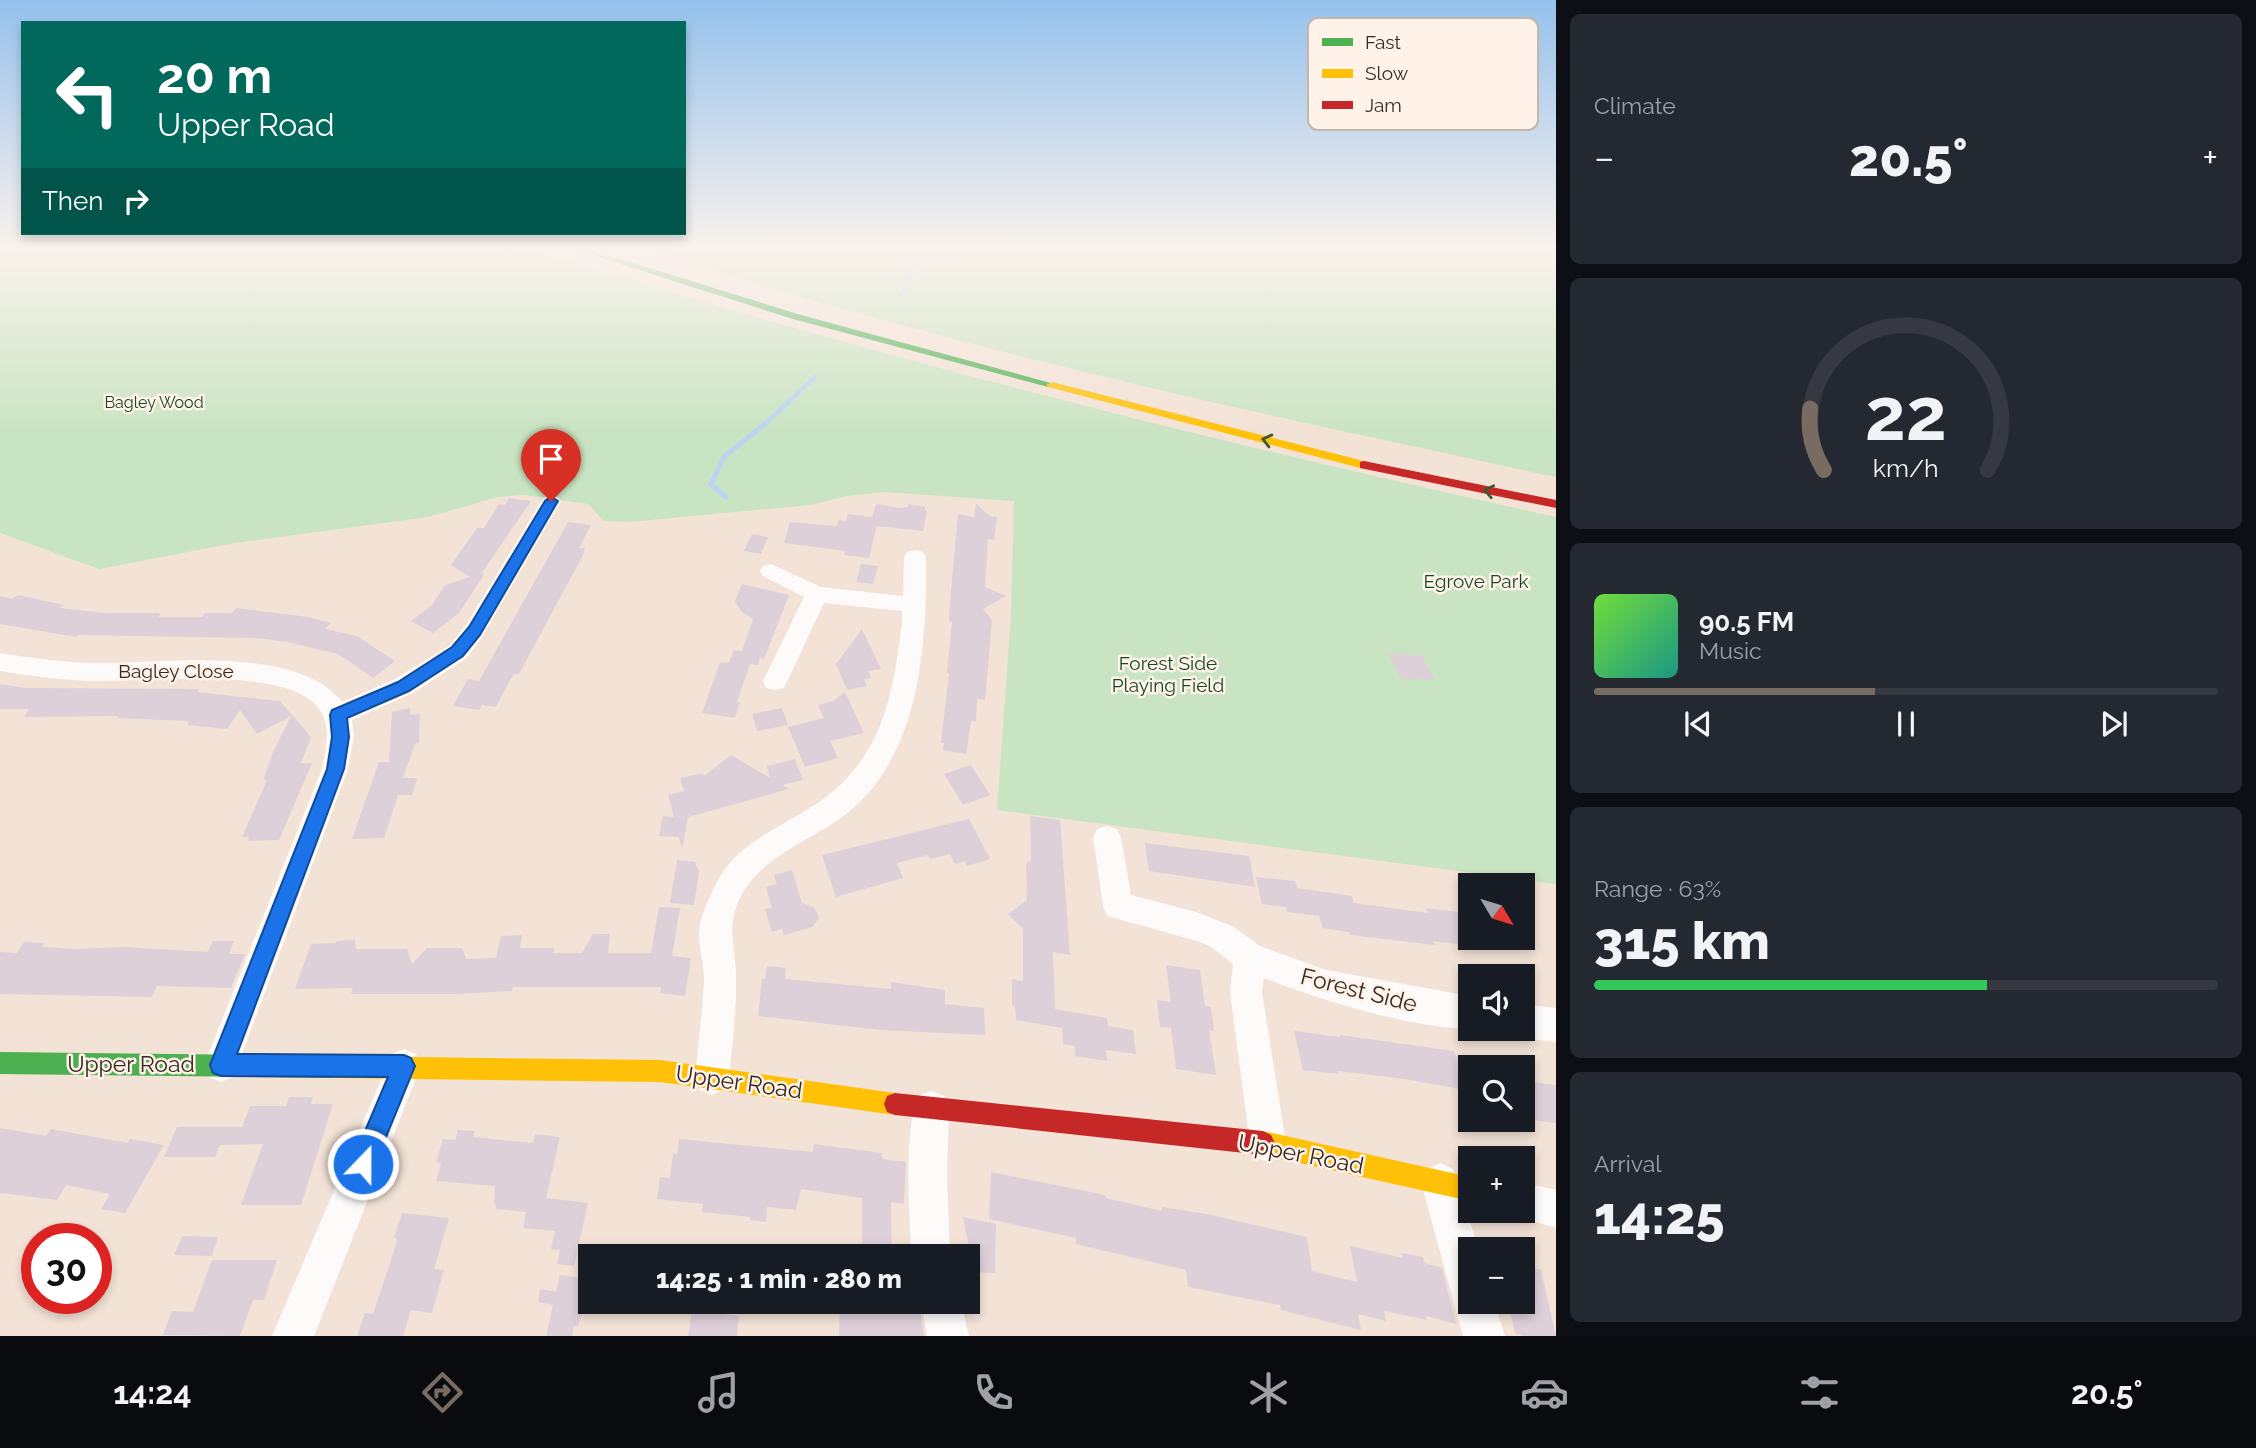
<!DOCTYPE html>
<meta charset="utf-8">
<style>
:root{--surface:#171b24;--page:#242831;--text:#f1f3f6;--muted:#9ea1a6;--line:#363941;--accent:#786b61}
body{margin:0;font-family:Raleway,sans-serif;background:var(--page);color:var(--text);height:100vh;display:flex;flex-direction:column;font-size:26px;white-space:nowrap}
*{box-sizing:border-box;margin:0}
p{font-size:23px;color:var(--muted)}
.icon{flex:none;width:38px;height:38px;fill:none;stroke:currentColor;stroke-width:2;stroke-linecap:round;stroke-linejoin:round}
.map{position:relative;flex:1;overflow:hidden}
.panel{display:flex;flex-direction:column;gap:14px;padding:14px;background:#0d0f14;width:700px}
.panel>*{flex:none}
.banner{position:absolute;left:21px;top:21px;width:665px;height:214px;border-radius:0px;box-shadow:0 4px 10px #0003;background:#00695c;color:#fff;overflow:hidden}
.needle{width:46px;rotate:128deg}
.tools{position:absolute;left:1458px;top:873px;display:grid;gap:14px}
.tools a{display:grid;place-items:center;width:77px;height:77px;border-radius:0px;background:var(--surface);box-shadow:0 4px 10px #0003;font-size:35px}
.speed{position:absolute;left:21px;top:1223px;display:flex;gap:14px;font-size:35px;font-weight:700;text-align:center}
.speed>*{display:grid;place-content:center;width:91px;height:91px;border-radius:50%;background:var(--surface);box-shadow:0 4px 10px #0003;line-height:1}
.speed .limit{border:10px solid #d22;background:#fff;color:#111}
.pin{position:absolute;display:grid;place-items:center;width:60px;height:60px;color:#fff;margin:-72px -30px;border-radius:50% 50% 50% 0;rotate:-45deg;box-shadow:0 0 7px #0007}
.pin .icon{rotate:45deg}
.me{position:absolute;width:77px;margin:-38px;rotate:22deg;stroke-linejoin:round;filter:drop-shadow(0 0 5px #0008)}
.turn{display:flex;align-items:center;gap:24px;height:147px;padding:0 21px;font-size:32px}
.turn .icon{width:91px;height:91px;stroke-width:2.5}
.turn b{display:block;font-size:49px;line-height:60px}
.then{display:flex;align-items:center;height:66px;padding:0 21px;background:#0003;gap:14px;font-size:26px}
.big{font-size:52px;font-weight:800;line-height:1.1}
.panel .widget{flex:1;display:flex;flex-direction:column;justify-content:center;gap:10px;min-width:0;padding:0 24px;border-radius:10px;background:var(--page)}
.panel .dial{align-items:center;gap:0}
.dial svg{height:182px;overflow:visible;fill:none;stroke:var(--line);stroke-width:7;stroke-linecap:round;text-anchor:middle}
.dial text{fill:var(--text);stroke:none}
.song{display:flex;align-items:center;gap:21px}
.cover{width:84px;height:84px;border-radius:10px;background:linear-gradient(135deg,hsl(100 70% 55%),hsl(170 70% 35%))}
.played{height:7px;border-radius:4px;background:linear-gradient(90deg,var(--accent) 45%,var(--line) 45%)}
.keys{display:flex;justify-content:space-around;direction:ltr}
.heat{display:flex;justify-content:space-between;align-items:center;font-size:38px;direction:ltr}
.charge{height:10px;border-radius:5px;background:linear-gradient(90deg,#34c759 63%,var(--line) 0)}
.trip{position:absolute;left:578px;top:1244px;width:402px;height:70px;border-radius:0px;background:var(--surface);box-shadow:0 4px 10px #0003;font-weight:800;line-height:70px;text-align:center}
.menu{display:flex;height:112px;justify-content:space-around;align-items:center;background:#090b0e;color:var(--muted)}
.menu .icon{width:49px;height:49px}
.menu .on{color:var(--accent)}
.menu b{font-size:32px;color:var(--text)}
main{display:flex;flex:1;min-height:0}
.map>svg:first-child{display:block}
</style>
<main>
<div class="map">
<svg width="1556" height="1336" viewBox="0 0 1556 1336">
<rect width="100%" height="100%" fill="#f3e2d6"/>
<path fill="#c9e4c2" d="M525,248C865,354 1209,441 1556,517V884L997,810L1011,615L1014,501L885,492L847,496L810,505L629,522L604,521L588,504L525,495L498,497L428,517L235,543L99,569L0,533V249Z
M643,248H1556V477C1250,412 941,346 643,248Z"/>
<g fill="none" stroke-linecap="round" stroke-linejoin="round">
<path stroke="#bad4f1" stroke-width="4.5" d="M900,296L920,255L941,258L957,254L947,248
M765,424L815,377"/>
<path stroke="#bad4f1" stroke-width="5" d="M726,497L711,484L724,457L767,422"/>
</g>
<path fill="#ded0d9" d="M509,498L531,501L481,574L485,573L459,613L433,633L411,621L432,605L445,585L470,577L451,565L477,528H484L499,504L505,505Z
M876,504L899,508L908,507L909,504L925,507V510L927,511L923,531L877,526L869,558L844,555L845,551L784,543L790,522L837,526L839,520L846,521L848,514L872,517Z
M976,504L990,516L997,517L994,540L988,539L985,587L1006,596L983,609L992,620L985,700L977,699L976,722L971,721L966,754L943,750L944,743H941L949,673H947L952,622L949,621L950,602L958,514L974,517Z
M568,522L591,525L579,548H585L582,557L519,674H515L510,680L496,707L482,705L479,710L453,706L468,679L479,681Z
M752,534L768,537L761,554L744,551Z
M861,564L878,566L873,584L856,582Z
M742,584L789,595L764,659L760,658L758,665L750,664L737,702H740L735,718L702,713L720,662L729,663L734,650L742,651L753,619L742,612L735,601Z
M18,595L64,605L60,608L105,613H161L158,617H202L205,613H231L237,608L308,617L331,623L325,629L357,636L395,661L373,678L338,654L287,642L256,638L78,635L76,637L0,624V596L12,599Z
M862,629L881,669L868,671L871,678L864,679L867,686L847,690L836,664Z
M1388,653L1422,656L1435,680L1400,678Z
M0,684L25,688L200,689L197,692L280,701L311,737L301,763H312L279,840L248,841L249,837H242L267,780H263L273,752L291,716L257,734L240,710L227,729L188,725L189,721L117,718L118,716L24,717L29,709H0Z
M845,692L864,733L830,741L838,758L805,767L788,727L824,718L818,705L833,701Z
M410,708V715L420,714L419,743L415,744L403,778H417L412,795H398L384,838L352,839L379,762H389L392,712Z
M782,708L788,725L757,731L752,714Z
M731,755L770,778L767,766L795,759L803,780L782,785L789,789L688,817L682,849L679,837L659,836L663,816L674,817L668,795L684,791L680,778L703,773L704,776Z
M971,765L990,795L963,805L944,774Z
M1030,816L1060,820L1070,955L1053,952L1055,1009L1107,1018L1108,1026L1133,1030L1136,1054L1106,1050L1107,1061L1075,1056V1046L1063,1044L1062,1028L1016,1020L1015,1006L1012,1005V979L1023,981V929L1008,914L1027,900L1026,863L1031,860Z
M969,819L990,859L967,866L965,861L955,864L950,854L930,859L928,855L897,863L903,878L836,897L822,855Z
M1145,843L1249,856L1255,887L1149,871Z
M677,860L695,862L699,872L694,905L670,903Z
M792,870L802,903L815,908L819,918L812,927L784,935L782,929L772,932L765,909L772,908L766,887L777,884L774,875Z
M1256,877L1295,881L1297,888L1352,896L1354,903L1428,913L1426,908L1467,913L1470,920V946L1433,941L1435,945L1350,935L1348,932L1323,928L1319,916L1287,912L1286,907L1262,904Z
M659,907L680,908L672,956L691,958L685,996L660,993L661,987H513L512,991L456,994H351L353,988L295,989L311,944L336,943L337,941L355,940L356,949H407L412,964L427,948H462L466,959L496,958L501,936L522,935L520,948H554L553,953H582L593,934H610L608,953H651Z
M213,941H234L229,954H245L231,988L157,986L152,997L0,994V952L17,953L24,942L44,943L42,947L78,949L124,947L208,952Z
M1166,965L1200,970L1205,1006L1211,1007L1214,1031L1209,1030L1216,1075L1176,1069L1171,1028L1160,1027L1157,1000L1171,1002Z
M767,966L786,968L785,979L891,989V982L945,990V1004L984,1008L985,1035L881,1030L758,1016L762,979H765Z
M1294,1031L1340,1037V1035L1454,1051L1456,1056L1470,1058V1091L1405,1079L1338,1071L1339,1074L1303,1070Z
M1522,1081L1556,1085V1123L1522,1119Z
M289,1097H313L311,1104H333L301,1205H241L263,1144L220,1145L215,1157H164L177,1127H242L250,1106H286Z
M0,1128L46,1136L51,1129L128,1143L130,1139L164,1145L125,1213L101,1209L110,1194L66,1185L57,1200L0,1193Z
M458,1130L475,1131L473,1137L533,1143L535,1134L560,1137L546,1198L588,1203L574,1266L557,1264L560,1250L551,1249L555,1231L523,1228L526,1212L497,1209L494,1202L495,1186L436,1181L441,1163L436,1162L443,1139L455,1140Z
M679,1139L813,1152L814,1144L882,1153V1159L906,1162L904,1204L891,1202L892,1256H862V1198L801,1189L796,1210L767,1207L766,1222L750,1220V1217L702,1212L703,1204L657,1199L660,1177L670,1178L673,1154H677Z
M991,1172L1105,1195L1106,1198L1162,1211V1207L1207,1214L1307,1237L1312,1271L1357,1282L1350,1246L1403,1258L1402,1253L1423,1257L1424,1263L1442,1268L1456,1324L1426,1316L1427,1320L1384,1311L1386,1321L1358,1314L1361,1330L1281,1310L1280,1305L1188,1287L1186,1270L1076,1244V1238L989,1219Z
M402,1213L449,1218L434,1269L444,1270L432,1313L411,1310L403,1336H357L365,1313L373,1314L395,1248L397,1238H394Z
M963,1217L996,1224L995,1273L974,1272Z
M182,1236L218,1237L212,1256L174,1255Z
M212,1260H277L264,1300H253L240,1336L163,1335L172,1311L193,1312Z
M1522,1265L1541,1270L1556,1336H1524L1515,1333L1508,1302H1522Z
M560,1275L588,1279L584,1295L590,1296L587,1312L582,1311L578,1326H574L572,1336H546L553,1305L538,1302L540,1289L556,1292Z
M840,1302L885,1305V1302H919L924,1336H839Z
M692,1310L739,1316L737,1336H688Z"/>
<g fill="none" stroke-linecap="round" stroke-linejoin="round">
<path fill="#fdfbf9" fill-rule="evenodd" d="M551,495L558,497L561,501L482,637L467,658L413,693L352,720L354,736L348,769L238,1065L233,1077L221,1082L209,1077L204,1065L322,769C326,746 333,723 315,704C278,666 142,682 90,681C60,680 30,676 0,671V653C30,658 60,662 91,663C158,664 297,643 342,702L395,679L449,646L466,625L544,497Z
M915,550L923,552L926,557C927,649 920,769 832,824C799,845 756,862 739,900C726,930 736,947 736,977C737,1011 732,1045 729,1078L724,1090L712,1095L700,1090L695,1078C698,1046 702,1015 704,983C705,967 699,951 699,935C699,917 710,896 718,880C736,848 769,832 800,814C879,770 892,706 902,622V611L824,603L784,688L775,690L766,688L763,681L804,597L763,576L760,571L763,566L771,564L821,587L903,596L904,557L907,552Z
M1107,826L1117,829L1121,838L1131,895L1196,912L1232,926L1260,946L1326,970L1470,996L1471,1029C1406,1027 1324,1001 1264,978L1262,992L1286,1144L1281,1157L1268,1162L1255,1157L1250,1144L1230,992L1233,964L1210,946L1194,940L1107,916L1103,906L1093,838L1097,829Z
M1522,1004L1556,1008V1042L1522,1038L1510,1033L1509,1029H1522Z
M404,1049L416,1054L421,1066L314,1336H272L392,1054Z
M931,1091L944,1096L949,1109L947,1174L950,1256H911C910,1214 903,1133 918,1096Z
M1440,1163L1453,1169L1479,1250H1470V1302H1494L1505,1336H1463L1421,1182L1427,1169Z
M1522,1182L1556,1190V1228L1509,1214L1507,1211H1522Z
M921,1302H961L969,1336H927Z"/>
<path fill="#4caf50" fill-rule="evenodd" d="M570,248H585L801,315L1058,385L1048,387L793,319Z
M0,1052L334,1056L342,1059L345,1067L342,1075L334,1078L0,1074Z"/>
<path fill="#ffc107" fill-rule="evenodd" d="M1052,382L1368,462L1370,465L1364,469L1048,387L1046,385Z
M334,1056L660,1060L895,1093L903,1096L906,1104L903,1112L895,1115L660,1082L334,1078L326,1075L323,1067L326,1059Z
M1263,1131L1470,1177V1201L1263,1155L1255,1151L1251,1143L1255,1135Z"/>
<path fill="#c62828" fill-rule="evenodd" d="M1364,461L1556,500V508L1360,468V462Z
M895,1093L1263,1131L1271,1135L1275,1143L1271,1151L1263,1155L895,1115L887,1112L884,1104L887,1096Z"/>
</g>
<defs><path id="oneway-chevron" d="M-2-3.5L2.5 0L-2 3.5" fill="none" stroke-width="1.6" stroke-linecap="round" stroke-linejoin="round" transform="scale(1.75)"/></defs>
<g stroke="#3e5932">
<use href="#oneway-chevron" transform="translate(1267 440) rotate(-166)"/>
<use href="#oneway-chevron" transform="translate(1489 491) rotate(-168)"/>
</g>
<linearGradient id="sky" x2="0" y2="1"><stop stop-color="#95c1ec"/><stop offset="0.57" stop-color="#faf2ed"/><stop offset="1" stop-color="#faf2ed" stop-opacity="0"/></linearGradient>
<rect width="1556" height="436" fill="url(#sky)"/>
<path fill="#1a73e8" stroke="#114b97" stroke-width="2" d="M551,497L558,501L480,635L463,656L409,691L347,718L349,737L344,769L237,1054L404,1055L411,1058L415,1066L375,1164L372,1173L363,1176L355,1173L351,1164L388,1077L221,1076L213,1073L210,1065L327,769L332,737L330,715L332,710L398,682L452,647L469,627L545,501Z"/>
<g text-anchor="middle" stroke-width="5" stroke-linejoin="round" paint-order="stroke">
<g font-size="16" fill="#174826" stroke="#fef2e9">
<text x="154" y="408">Bagley Wood</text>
</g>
<g font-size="19" fill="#174826" stroke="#fef2e9">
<text x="1476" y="588">Egrove Park</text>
<text x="1168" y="670">Forest Side<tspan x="1168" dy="22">Playing Field</tspan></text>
</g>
<g font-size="19" fill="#362b22" stroke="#fef2e9">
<text x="176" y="678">Bagley Close</text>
</g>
<g font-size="23" fill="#362b22" stroke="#fef2e9">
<text transform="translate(1359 990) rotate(14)" y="8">Forest Side</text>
<text x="131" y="1072">Upper Road</text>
<text transform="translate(739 1082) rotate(8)" y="8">Upper Road</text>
<text transform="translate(1301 1154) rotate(11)" y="8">Upper Road</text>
</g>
</g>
<rect x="1308" y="18" width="230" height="112" rx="10" fill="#fef2e9" stroke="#c2b6ad" stroke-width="2"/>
<rect x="1322" y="38" width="31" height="8" fill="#4caf50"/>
<rect x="1322" y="69" width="31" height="9" fill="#ffc107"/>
<rect x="1322" y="101" width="31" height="8" fill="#c62828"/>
<g font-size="19" fill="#362b22">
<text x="1365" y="49">Fast</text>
<text x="1365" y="80">Slow</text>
<text x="1365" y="112">Jam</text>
</g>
</svg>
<div class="tools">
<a><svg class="needle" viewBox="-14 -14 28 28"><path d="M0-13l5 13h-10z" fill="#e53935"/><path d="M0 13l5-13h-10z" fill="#9ea1a6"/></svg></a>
<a><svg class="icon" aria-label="sound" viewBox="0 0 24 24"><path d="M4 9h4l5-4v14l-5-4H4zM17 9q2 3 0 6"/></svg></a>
<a><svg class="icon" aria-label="search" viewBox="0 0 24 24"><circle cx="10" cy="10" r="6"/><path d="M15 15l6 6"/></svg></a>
<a>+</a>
<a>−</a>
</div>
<div class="speed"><div class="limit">30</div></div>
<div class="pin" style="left:551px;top:501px;background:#d93025"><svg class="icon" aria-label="arrive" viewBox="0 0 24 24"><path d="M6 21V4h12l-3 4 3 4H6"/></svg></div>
<svg class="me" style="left:363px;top:1164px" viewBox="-20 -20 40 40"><circle r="17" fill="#1a73e8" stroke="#fff" stroke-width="3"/><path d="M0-11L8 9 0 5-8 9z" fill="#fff"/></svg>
<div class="trip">14:25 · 1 min · 280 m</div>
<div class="banner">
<div class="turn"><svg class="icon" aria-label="left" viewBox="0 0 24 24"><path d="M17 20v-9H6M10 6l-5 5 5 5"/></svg><div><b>20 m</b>Upper Road</div></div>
<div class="then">Then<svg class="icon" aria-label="right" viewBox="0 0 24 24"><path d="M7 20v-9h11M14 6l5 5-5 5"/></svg></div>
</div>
</div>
<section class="panel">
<div class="widget"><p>Climate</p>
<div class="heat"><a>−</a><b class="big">20.5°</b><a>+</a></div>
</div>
<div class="widget dial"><svg viewBox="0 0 100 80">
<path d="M14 69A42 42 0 1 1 86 69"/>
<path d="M14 69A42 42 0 0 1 8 42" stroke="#786b61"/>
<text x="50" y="56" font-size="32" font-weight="700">22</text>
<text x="50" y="72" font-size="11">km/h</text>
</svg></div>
<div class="widget">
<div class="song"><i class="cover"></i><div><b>90.5 FM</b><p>Music</p></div></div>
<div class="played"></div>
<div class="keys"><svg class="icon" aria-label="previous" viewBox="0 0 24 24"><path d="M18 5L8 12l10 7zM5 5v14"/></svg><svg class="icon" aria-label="pause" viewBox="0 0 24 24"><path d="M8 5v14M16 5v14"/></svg><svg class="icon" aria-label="next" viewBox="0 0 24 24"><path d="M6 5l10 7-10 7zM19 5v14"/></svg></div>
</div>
<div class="widget"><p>Range · 63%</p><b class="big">315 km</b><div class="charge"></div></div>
<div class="widget"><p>Arrival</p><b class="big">14:25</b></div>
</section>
</main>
<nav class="menu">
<b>14:24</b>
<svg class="icon on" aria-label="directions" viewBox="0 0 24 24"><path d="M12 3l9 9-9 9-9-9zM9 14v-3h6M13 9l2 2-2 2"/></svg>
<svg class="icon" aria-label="music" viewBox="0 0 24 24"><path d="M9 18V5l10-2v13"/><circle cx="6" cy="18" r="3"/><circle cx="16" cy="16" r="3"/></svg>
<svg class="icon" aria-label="phone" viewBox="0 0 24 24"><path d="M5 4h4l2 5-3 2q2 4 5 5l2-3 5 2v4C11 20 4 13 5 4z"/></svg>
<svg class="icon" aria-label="climate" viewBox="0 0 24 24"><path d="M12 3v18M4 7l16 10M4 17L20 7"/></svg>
<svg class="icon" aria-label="car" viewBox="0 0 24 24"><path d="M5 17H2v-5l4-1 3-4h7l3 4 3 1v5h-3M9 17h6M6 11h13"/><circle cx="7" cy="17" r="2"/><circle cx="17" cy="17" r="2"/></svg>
<svg class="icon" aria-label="filters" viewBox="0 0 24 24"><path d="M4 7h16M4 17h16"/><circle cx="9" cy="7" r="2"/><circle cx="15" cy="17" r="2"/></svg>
<b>20.5°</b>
</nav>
